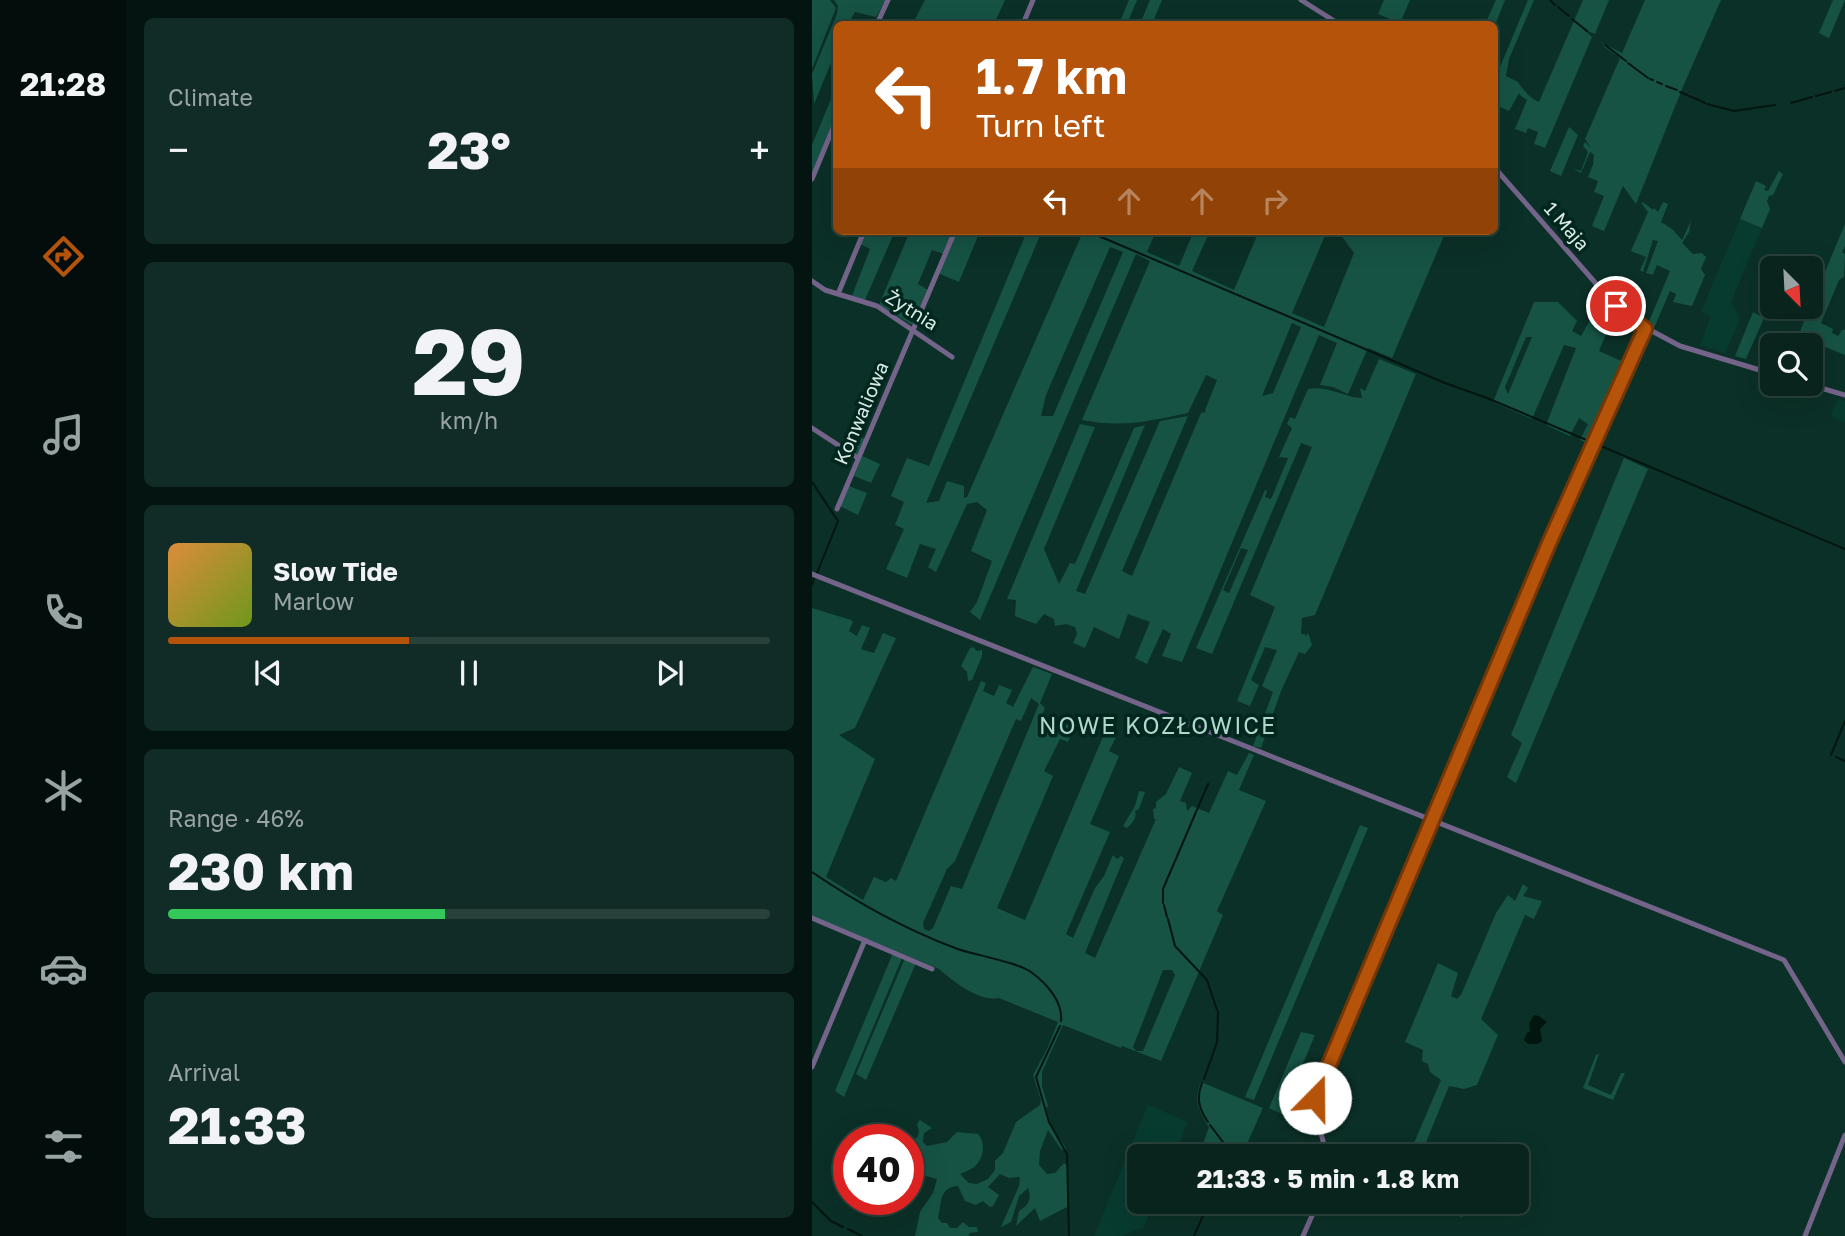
<!DOCTYPE html>
<meta charset="utf-8">
<style>
:root{--surface:#08241d;--page:#112c26;--text:#f1f3f6;--muted:#98a4a4;--line:#29413b;--accent:#b45309}
body{margin:0;font-family:"Golos Text",sans-serif;background:var(--page);color:var(--text);height:100vh;display:flex;flex-direction:column;font-size:26px;white-space:nowrap}
*{box-sizing:border-box;margin:0}
p{font-size:23px;color:var(--muted)}
.icon{flex:none;width:38px;height:38px;fill:none;stroke:currentColor;stroke-width:2;stroke-linecap:round;stroke-linejoin:round}
.map{position:relative;flex:1;overflow:hidden}
.sheet{display:flex;flex-direction:column;gap:18px;padding:18px;background:#041410;width:686px}
.sheet>*{flex:none}
.banner{position:absolute;left:21px;top:21px;width:665px;height:214px;border-radius:10px;box-shadow:0 7px 28px #0002,0 0 0 2px var(--line);background:#b45309;color:#fff;overflow:hidden}
.needle{width:46px;rotate:156deg}
.tools{position:absolute;left:948px;top:256px;display:grid;gap:14px}
.tools a{display:grid;place-items:center;width:63px;height:63px;border-radius:10px;background:var(--surface);box-shadow:0 7px 28px #0002,0 0 0 2px var(--line);font-size:35px}
.speed{position:absolute;left:21px;top:1124px;display:flex;gap:14px;font-size:35px;font-weight:700;text-align:center}
.speed>*{display:grid;place-content:center;width:91px;height:91px;border-radius:50%;background:var(--surface);box-shadow:0 7px 28px #0002,0 0 0 2px var(--line);line-height:1}
.speed .limit{border:10px solid #d22;background:#fff;color:#111}
.pin{position:absolute;display:grid;place-items:center;width:60px;height:60px;color:#fff;margin:-30px;border:4px solid #fff;border-radius:50%;box-shadow:0 2px 7px #0007}
.me{position:absolute;width:77px;margin:-38px;rotate:22deg;stroke-linejoin:round;filter:drop-shadow(0 0 5px #0008)}
.turn{display:flex;align-items:center;gap:24px;height:147px;padding:0 28px;font-size:32px}
.turn .icon{width:91px;height:91px;stroke-width:2.5}
.turn b{display:block;font-size:49px;line-height:60px}
.lanes{display:flex;align-items:center;height:66px;padding:0 28px;background:#0003;justify-content:center;gap:35px;direction:ltr}
.lanes .off{opacity:.35}
.big{font-size:52px;font-weight:700;line-height:1.1}
.sheet .tile{flex:1;display:flex;flex-direction:column;justify-content:center;gap:10px;min-width:0;padding:0 24px;border-radius:10px;background:var(--page)}
.sheet .dial{align-items:center;gap:0}
.dial b{font-size:91px;line-height:1}
.song{display:flex;align-items:center;gap:21px}
.cover{width:84px;height:84px;border-radius:10px;background:linear-gradient(135deg,hsl(30 70% 55%),hsl(80 70% 35%))}
.played{height:7px;border-radius:4px;background:linear-gradient(90deg,var(--accent) 40%,var(--line) 40%)}
.keys{display:flex;justify-content:space-around;direction:ltr}
.heat{display:flex;justify-content:space-between;align-items:center;font-size:38px;direction:ltr}
.charge{height:10px;border-radius:5px;background:linear-gradient(90deg,#34c759 46%,var(--line) 0)}
.trip{position:absolute;left:315px;top:1144px;width:402px;height:70px;border-radius:10px;background:var(--surface);box-shadow:0 7px 28px #0002,0 0 0 2px var(--line);font-weight:700;line-height:70px;text-align:center}
main{display:flex;flex:1;min-height:0}
.menu{display:flex;flex-direction:column;width:126px;justify-content:space-around;align-items:center;background:#030e0c;color:var(--muted)}
.menu .icon{width:49px;height:49px}
.menu .current{color:var(--accent)}
.menu b{font-size:32px;color:var(--text)}
.map>svg:first-child{display:block}
</style>
<main>
<nav class="menu">
<b>21:28</b>
<svg class="icon current" aria-label="directions" viewBox="0 0 24 24"><path d="M12 3l9 9-9 9-9-9zM9 14v-3h6M13 9l2 2-2 2"/></svg>
<svg class="icon" aria-label="music" viewBox="0 0 24 24"><path d="M9 18V5l10-2v13"/><circle cx="6" cy="18" r="3"/><circle cx="16" cy="16" r="3"/></svg>
<svg class="icon" aria-label="phone" viewBox="0 0 24 24"><path d="M5 4h4l2 5-3 2q2 4 5 5l2-3 5 2v4C11 20 4 13 5 4z"/></svg>
<svg class="icon" aria-label="climate" viewBox="0 0 24 24"><path d="M12 3v18M4 7l16 10M4 17L20 7"/></svg>
<svg class="icon" aria-label="car" viewBox="0 0 24 24"><path d="M5 17H2v-5l4-1 3-4h7l3 4 3 1v5h-3M9 17h6M6 11h13"/><circle cx="7" cy="17" r="2"/><circle cx="17" cy="17" r="2"/></svg>
<svg class="icon" aria-label="filters" viewBox="0 0 24 24"><path d="M4 7h16M4 17h16"/><circle cx="9" cy="7" r="2"/><circle cx="15" cy="17" r="2"/></svg>
</nav>
<section class="sheet">
<div class="tile"><p>Climate</p>
<div class="heat"><a>−</a><b class="big">23°</b><a>+</a></div>
</div>
<div class="tile dial"><b>29</b><p>km/h</p></div>
<div class="tile">
<div class="song"><i class="cover"></i><div><b>Slow Tide</b><p>Marlow</p></div></div>
<div class="played"></div>
<div class="keys"><svg class="icon" aria-label="previous" viewBox="0 0 24 24"><path d="M18 5L8 12l10 7zM5 5v14"/></svg><svg class="icon" aria-label="pause" viewBox="0 0 24 24"><path d="M8 5v14M16 5v14"/></svg><svg class="icon" aria-label="next" viewBox="0 0 24 24"><path d="M6 5l10 7-10 7zM19 5v14"/></svg></div>
</div>
<div class="tile"><p>Range · 46%</p><b class="big">230 km</b><div class="charge"></div></div>
<div class="tile"><p>Arrival</p><b class="big">21:33</b></div>
</section>
<div class="map">
<svg width="1033" height="1236" viewBox="0 0 1033 1236">
<rect width="100%" height="100%" fill="#0b3027"/>
<path fill="#083b30" d="M928,219L950,228L919,302L928,319L913,353L888,345L899,316L889,312Z
M1026,399L1033,401V422L1019,416Z
M336,1105L376,1122L361,1157H327V1202H342L331,1229L328,1228L311,1236H282Z"/>
<path fill="#165345" fill-rule="evenodd" d="M0,0H18L24,8L0,69Z
M22,0H74L64,17L43,12L36,24H24V51L2,104L0,74L25,14L26,6Z
M113,0H193L182,24H103L101,23Z
M317,0H325L315,24H307Z
M338,0H350L340,24H328Z
M572,0H598L588,23L566,14Z
M684,0H693L683,25L673,24Z
M716,0H722L697,59L694,76L706,82C710,89 719,99 727,102L771,0H797L783,34L771,29L780,37L733,148L722,144L726,132L716,128L714,133L703,129L715,100L709,96L707,93L697,111L686,106L687,103L683,104V94L688,81L683,77V69L686,70L688,67Z
M833,0H909L870,89L824,204L811,186L792,231L780,226L792,196L782,192L786,181L776,177L781,165L782,155L778,152L769,173L761,169L769,171L776,152L771,146L773,142L779,148L773,139L808,58L791,46L792,44L810,53Z
M1021,0H1033L1017,38L1007,33Z
M24,87V118L0,177V145Z
M757,127L766,135L749,176L738,171Z
M967,171L971,174L961,195L957,196L955,201L958,209L950,228L928,219L944,181L954,186L952,190L956,191Z
M831,202L841,210L842,208L846,212L851,202L856,204L849,222L860,229L870,240L879,221L877,232L870,243L881,254L890,253L894,257L889,269L893,275L880,306L861,302L864,294L858,291L842,328L836,324L858,271L845,265L841,275L834,273L846,241L841,240L831,272L828,270L834,257L819,251L836,212L830,204Z
M1033,224V246L1030,252L1033,254L1032,277L1027,280L1009,323L1021,329L1020,333L1026,336L1030,330H1033V355L986,336Z
M54,231H83L53,300L40,296L58,249L48,244Z
M98,231H142L132,254L120,250L106,284L116,290L100,325L67,305Z
M144,231H168L147,282L126,273Z
M215,231H230L114,503L127,501L135,481L152,486V498L155,497L270,234L264,231H291L307,237L310,231H344L335,252L367,266L382,231H398L380,271L422,290L447,231H515L480,313L512,327L542,253L526,231H634L580,358L556,348L536,394L521,387L508,385L525,343L507,335L370,662L350,656L359,634L351,629L335,664L323,658L338,622L316,614L307,639L282,627L273,648L261,643L265,634L263,627L254,624L243,626L242,619L232,614L224,624L203,616L204,600L195,599L268,424L283,427L232,549L247,584L258,563L263,564L322,428L333,425L264,591L273,594L348,421L376,416L310,571L320,576L389,413L394,412L393,410L405,380L394,375L376,413C338,421 309,428 270,420L338,261L324,254L168,620L158,612L165,602L180,561L159,551L175,510L165,502L155,504L124,572L116,567L124,549L108,544L95,578L74,569L92,529L83,525L92,502L79,496L95,458L117,466ZM298,247L311,252L241,416H229L234,395ZM480,323L489,327L461,393L450,396Z
M722,302H746L765,321L760,331L769,336L778,320L796,329L787,351L816,364L778,445L768,440L776,424L767,418L758,436L734,425L764,348L752,345L720,419L681,402ZM714,337H720L696,394L693,387Z
M941,312L952,318L934,359L923,356Z
M567,359L604,374L503,615L490,618L489,634H493V637L496,633L500,645L493,654L487,652L469,691L449,748L441,746L461,692L450,686L465,650L453,647L439,680L447,685L438,706L425,701L463,607L438,595L500,447L489,443L400,654L384,648L453,490L455,491L453,497L459,499L476,458L467,457L480,428L475,424L478,417L483,419L496,389C517,385 530,397 550,398L548,388L553,391ZM429,548L436,550L417,593L411,590Z
M42,433L53,439L45,455L35,449Z
M50,456L68,464L59,483L42,476Z
M812,458L836,469L704,783L695,777L710,743L699,735Z
M37,486L55,493L46,515L28,506Z
M0,608L39,620L41,622L37,631L45,636L50,625L58,628L49,649L62,653L71,633L84,638L43,728L27,735L63,759L14,877L51,900L62,877L74,882L79,878L84,881L169,681L174,683L171,691L182,696L187,685L200,690L194,703L201,707L221,667L240,674L228,703L233,708L226,726L239,731L244,720L262,728L256,742L248,739L232,771L241,776L185,908L213,920L293,732L304,737L297,751L307,756L278,824L298,832L254,934L261,938L283,888L292,876L301,855L305,859L309,856L312,858L273,953L283,958L344,819H342L341,809L344,808V802L354,794L367,767L380,773L368,801L374,803L375,811L380,806L397,813L416,771L425,775L437,753L442,755L427,790L454,801L405,911L411,915L349,1061L310,1046L309,1048L251,1025L230,1072V1086L236,1106L234,1108L240,1128L254,1148V1151L249,1149L236,1130L228,1151L227,1165L235,1174L243,1173L252,1163L256,1166L255,1207L228,1221L223,1208L204,1226L207,1211C217,1205 220,1199 216,1188L207,1196L199,1222L189,1227L207,1186L208,1177L197,1178L188,1174L176,1187L187,1195L181,1206L178,1207L171,1201L164,1205L153,1201L146,1186C127,1187 130,1203 126,1218L130,1223H135L138,1228H145L151,1222L157,1227H165L166,1232L158,1233L156,1236H103L108,1212L121,1193L125,1179L110,1175L102,1181L97,1179L99,1172H96V1163L101,1162V1151L96,1143L99,1139L105,1138L107,1131L105,1124L108,1120L120,1128L112,1133L111,1142L115,1146L135,1142L145,1132L166,1134C175,1143 171,1163 159,1169C156,1171 152,1172 148,1174L157,1183L165,1184L176,1179L183,1170V1161L191,1153L204,1122L228,1105L229,1100L221,1075L235,1049L246,1022L187,998C167,1002 142,982 127,969L0,916ZM219,698L227,704L150,889L139,886L121,928L117,931L112,929L111,923L135,869L143,861L204,719L209,721ZM351,970H360L363,975L331,1051H324L321,1047Z
M161,647L165,651L170,650V656L160,680L156,681L155,672L149,666L158,648Z
M327,791L333,792L327,809L323,811C325,819 320,823 315,828L311,826L323,806Z
M548,825L556,828L442,1100L433,1097Z
M711,884L716,888L711,896L730,901L722,919L713,915L669,1019L686,1035L665,1085L652,1089L637,1086L608,1157H596L629,1080L618,1072L616,1064L610,1061L611,1050L593,1042L626,963L646,973L639,996L645,999L649,995L684,913L696,895L703,901Z
M81,953L90,958L32,1097L23,1091Z
M93,958L104,963L54,1080L44,1074Z
M489,1032L503,1035L470,1114L457,1108Z
M787,1054L776,1085L799,1095L809,1073H813L801,1100L771,1088L784,1055Z
M389,1082L451,1108L430,1155L432,1157L387,1155L397,1127C387,1111 381,1100 389,1082Z
M633,1202H658L657,1212L650,1217L635,1213Z"/>
<path fill="#021610" d="M722,1015L727,1016L735,1022L728,1029L730,1041L726,1044H716L712,1040L715,1033L718,1031L717,1024Z"/>
<g fill="none" stroke-linecap="round" stroke-linejoin="round">
<path stroke="#021610" stroke-width="2" d="M738,0L743,5
M746,7L757,16
M760,19L775,31
M793,45L814,61
M816,63L836,78
M838,79L841,80
M845,82L850,84
M854,86L865,90
M1023,91L1033,88
M868,92L875,95
M877,96L887,100
M1004,96L1019,92
M889,101L893,103
M979,103L1000,97
M895,104L922,111L963,105
M275,231L633,383L675,398L1033,549
M0,482L26,521L5,573
M0,585L2,578
M1019,755L1033,721
M1024,757L1033,761
M0,872C44,902 93,929 143,948C161,955 206,962 219,972C234,983 251,1001 249,1021
M351,903V889L396,784
M352,905L355,917
M356,919L363,946L395,980L405,1010
M248,1026L224,1077L237,1122L255,1154L257,1236
M392,1079L405,1042L406,1012
M390,1083C384,1098 387,1109 396,1122
M398,1125L417,1150L416,1157
M0,1202L19,1221L31,1227
M36,1229L50,1236
M382,1236L397,1202"/>
<path stroke="#75648a" stroke-width="5" d="M489,0L527,24
M65,24L76,0
M211,24L221,0
M682,167L794,295L825,323L868,346L961,374
M0,179L24,121
M0,281L13,290L65,306L140,357
M26,294L52,231
M992,383L1033,395
M0,428L46,458
M25,509L143,231
M0,574L972,960L1033,1062
M0,918L120,969
M0,1067L53,940
M515,1157L503,1109L505,1092L738,541L833,329
M491,1236L506,1202
M993,1236L1033,1135"/>
</g>
<g fill="none" stroke-linecap="round" stroke-linejoin="round">
<g stroke="#753606" stroke-width="18">
<path id="route" d="M503,1098L738,541L833,329L804,306"/>
</g>
<use href="#route" stroke="#b45309" stroke-width="12"/>
</g>
<g text-anchor="middle" stroke-width="7" stroke-linejoin="round" paint-order="stroke">
<g font-size="19" fill="#d8ebe5" stroke="#01261e">
<text transform="translate(755 226) rotate(49)" y="7">1 Maja</text>
<text transform="translate(100 310) rotate(32)" y="7">Żytnia</text>
<text transform="translate(49 413) rotate(-67)" y="7">Konwaliowa</text>
</g>
<g font-size="23" letter-spacing="2" fill="#afd7ca" stroke="#01261e">
<text x="346" y="734">NOWE KOZŁOWICE</text>
</g>
</g>
</svg>
<div class="tools">
<a><svg class="needle" viewBox="-14 -14 28 28"><path d="M0-13l5 13h-10z" fill="#e53935"/><path d="M0 13l5-13h-10z" fill="#98a4a4"/></svg></a>
<a><svg class="icon" aria-label="search" viewBox="0 0 24 24"><circle cx="10" cy="10" r="6"/><path d="M15 15l6 6"/></svg></a>
</div>
<div class="speed"><div class="limit">40</div></div>
<div class="pin" style="left:804px;top:306px;background:#d93025"><svg class="icon" aria-label="arrive" viewBox="0 0 24 24"><path d="M6 21V4h12l-3 4 3 4H6"/></svg></div>
<svg class="me" style="left:503px;top:1098px" viewBox="-20 -20 40 40"><circle r="19" fill="#fff"/><path d="M0-13L10 11 0 6-10 11z" fill="#b45309"/></svg>
<div class="trip">21:33 · 5 min · 1.8 km</div>
<div class="banner">
<div class="turn"><svg class="icon" aria-label="left" viewBox="0 0 24 24"><path d="M17 20v-9H6M10 6l-5 5 5 5"/></svg><div><b>1.7 km</b>Turn left</div></div>
<div class="lanes"><svg class="icon" aria-label="left" viewBox="0 0 24 24"><path d="M17 20v-9H6M10 6l-5 5 5 5"/></svg><svg class="icon off" aria-label="ahead" viewBox="0 0 24 24"><path d="M12 20V5M6 11l6-6 6 6"/></svg><svg class="icon off" aria-label="ahead" viewBox="0 0 24 24"><path d="M12 20V5M6 11l6-6 6 6"/></svg><svg class="icon off" aria-label="right" viewBox="0 0 24 24"><path d="M7 20v-9h11M14 6l5 5-5 5"/></svg></div>
</div>
</div>
</main>
